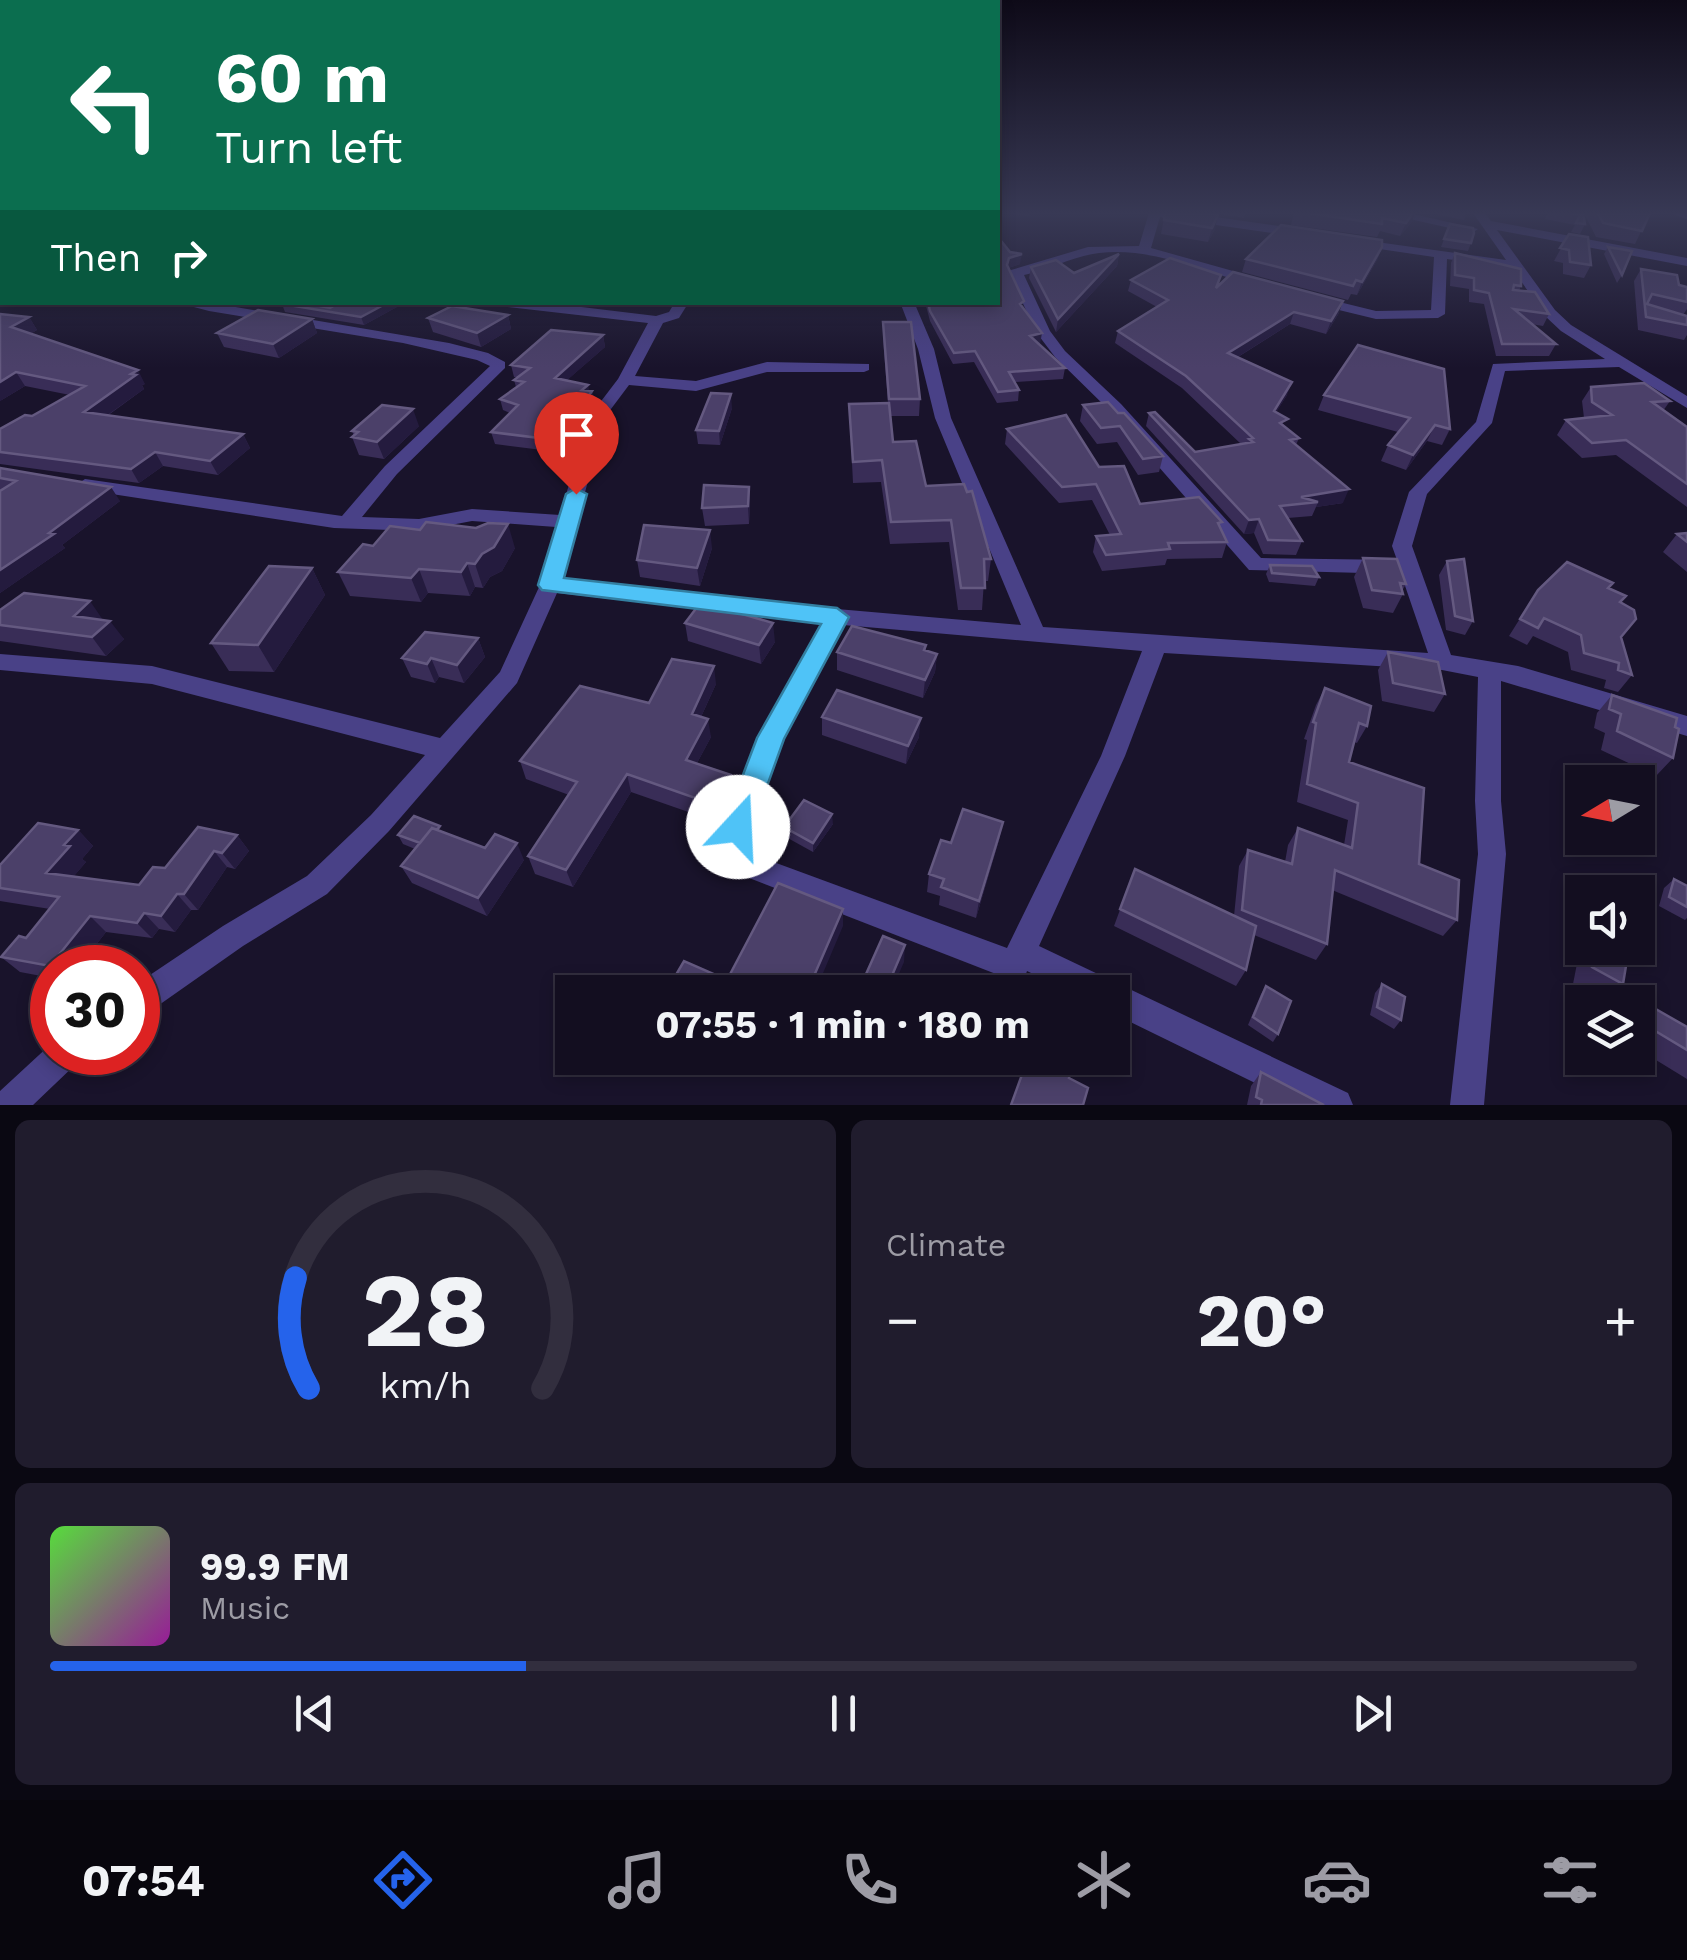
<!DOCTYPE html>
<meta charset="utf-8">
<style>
:root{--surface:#130e20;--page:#201c2d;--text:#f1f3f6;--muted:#9d9ca5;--line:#322e3e;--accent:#2563eb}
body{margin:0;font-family:"Work Sans",sans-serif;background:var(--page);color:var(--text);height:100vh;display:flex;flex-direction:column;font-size:38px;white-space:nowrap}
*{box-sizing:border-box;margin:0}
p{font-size:32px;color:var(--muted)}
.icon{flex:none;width:55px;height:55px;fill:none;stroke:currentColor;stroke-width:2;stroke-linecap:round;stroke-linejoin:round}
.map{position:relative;height:1105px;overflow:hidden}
.side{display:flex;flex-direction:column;gap:15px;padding:15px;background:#0a0812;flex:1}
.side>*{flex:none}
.top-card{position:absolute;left:0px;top:0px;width:1000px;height:305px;box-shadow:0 5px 15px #0003,0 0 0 2px var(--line);background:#0b6e4f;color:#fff;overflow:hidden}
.needle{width:65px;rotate:260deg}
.buttons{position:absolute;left:1565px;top:765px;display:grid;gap:20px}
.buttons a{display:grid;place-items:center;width:90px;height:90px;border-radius:0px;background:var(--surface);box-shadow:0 5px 15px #0003,0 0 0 2px var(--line);font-size:50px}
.speed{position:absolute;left:30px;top:945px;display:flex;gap:20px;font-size:50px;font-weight:700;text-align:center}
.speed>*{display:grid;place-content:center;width:130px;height:130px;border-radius:50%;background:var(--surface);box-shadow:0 5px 15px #0003,0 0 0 2px var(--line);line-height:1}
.speed .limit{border:15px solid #d22;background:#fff;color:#111}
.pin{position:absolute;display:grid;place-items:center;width:85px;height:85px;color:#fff;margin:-102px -42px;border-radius:50% 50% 50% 0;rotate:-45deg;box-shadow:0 0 10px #0007}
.pin .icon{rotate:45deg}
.me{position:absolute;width:110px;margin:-55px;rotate:20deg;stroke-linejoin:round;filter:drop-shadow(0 0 8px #0008)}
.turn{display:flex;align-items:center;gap:35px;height:210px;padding:0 50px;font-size:45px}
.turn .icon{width:130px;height:130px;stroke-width:2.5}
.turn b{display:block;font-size:70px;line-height:85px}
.then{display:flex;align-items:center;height:95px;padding:0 50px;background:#0003;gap:20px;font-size:38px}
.big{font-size:75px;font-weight:700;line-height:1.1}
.side .card{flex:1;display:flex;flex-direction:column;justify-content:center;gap:15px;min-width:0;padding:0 35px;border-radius:15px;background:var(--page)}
.side .dial{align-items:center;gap:0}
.dial svg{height:260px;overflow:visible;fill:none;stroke:var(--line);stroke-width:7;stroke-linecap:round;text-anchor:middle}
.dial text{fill:var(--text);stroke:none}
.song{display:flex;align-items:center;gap:30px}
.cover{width:120px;height:120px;border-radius:15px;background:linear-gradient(135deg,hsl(110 70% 55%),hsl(300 70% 35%))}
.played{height:10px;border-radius:5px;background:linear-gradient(90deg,var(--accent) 30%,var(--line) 30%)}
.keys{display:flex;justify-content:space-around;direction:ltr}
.heat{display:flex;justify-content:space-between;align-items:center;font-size:55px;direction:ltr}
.side .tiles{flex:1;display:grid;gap:15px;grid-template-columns:1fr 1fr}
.card:last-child{grid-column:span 2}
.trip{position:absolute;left:555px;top:975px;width:575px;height:100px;border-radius:0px;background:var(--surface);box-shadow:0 5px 15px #0003,0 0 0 2px var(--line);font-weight:700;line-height:100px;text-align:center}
.menu{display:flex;height:160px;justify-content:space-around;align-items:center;background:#08060d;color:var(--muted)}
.menu .icon{width:70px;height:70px}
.menu .selected{color:var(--accent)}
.menu b{font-size:45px;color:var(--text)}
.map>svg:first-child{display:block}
</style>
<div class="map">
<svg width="1687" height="1105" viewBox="0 0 1687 1105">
<rect width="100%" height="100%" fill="#19132b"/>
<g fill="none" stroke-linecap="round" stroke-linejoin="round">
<path fill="#494187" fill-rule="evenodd" d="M1149,213H1187L1301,229L1307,233L1301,237L1160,217L1151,248L1258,278V284L1253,285C1203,271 1152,247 1099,253C1073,256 1049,270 1024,275L1050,331L1065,351L1121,404L1261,558L1397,560L1392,546L1409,492L1476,422L1493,364L1605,359L1561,331L1545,316L1512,268L1447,259L1445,314L1438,318L1376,319L1310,303V297L1315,296L1376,311L1431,310L1434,257L1359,246L1353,242L1355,239L1506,260L1473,213H1485L1491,221L1687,258V266L1497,230L1555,310L1571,325L1687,396V408L1619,367L1505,371L1492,423L1427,494L1412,546L1451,655L1518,666L1687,716V736L1501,681V801L1506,854L1484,1105H1450L1478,854L1475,801L1478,677L1442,670L1164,653L1125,756L1039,946L1348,1093L1353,1105H1300L1112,1013V992H1070L1027,971L1025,977L1014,981L718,866L714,857L758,738L823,623L557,593L517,683L389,831L327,894L243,946L149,1012L138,1016V983L223,926L307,876L371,815L425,755L152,684L0,670V654L152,666L440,738L500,672L540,585L556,527L472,521L419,531L334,528L79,489L76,485L85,479L342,516L385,466L490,366L477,360L403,343L209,311L175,302H206L449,343L488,353L505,362V368L397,474L362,517L419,519L472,509L560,515L589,417L618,379L648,323L499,306L492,302H540L656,316L669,312L675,302H689L679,318L663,323L635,376L696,381L767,362L869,364V370L864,372H767L696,391L629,385L605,417L562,579L837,609L1021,625L935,418L918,349L900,302H914L934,349L951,418L1043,627L1428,653L1401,574L1249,570L1109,410L1055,357L1036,332L1009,273L1011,270L1088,247L1139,246ZM843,625L1142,651L1101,756L1007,948L744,851L782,739Z
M1383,213H1409L1478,229L1472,233Z
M1673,213H1687V219L1675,215Z
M52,1043V1052H82L77,1063L33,1105H0V1091Z"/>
</g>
<path fill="#392d57" d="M998,213H1031L1030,216Z
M1165,213L1215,229L1208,242L1161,234Z
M1214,213H1246L1244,218Z
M1294,213H1415L1411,223L1400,236L1380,231L1377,237L1291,225Z
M1431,213H1466L1464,220Z
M1547,213H1583L1585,224L1580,234L1571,232L1575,225L1545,219Z
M1584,213H1650L1635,244L1596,237Z
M1450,224L1471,243L1468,251L1441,247Z
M1569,234L1591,265L1584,278L1563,274V263L1554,261Z
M1382,247L1377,260L1357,295L1351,294L1348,300L1242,272L1246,259Z
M1608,247L1622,275L1617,283L1604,254Z
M1010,252L1020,264L1008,268L1023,308L1040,344H1039L1065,368L1063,379L1015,382L1019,390L1018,401L997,403L974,362L953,364L930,321L925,302H998Z
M1455,253L1521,286L1519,291L1549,314L1543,326L1531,324L1556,344L1549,356H1496L1484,304L1469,302V289L1450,286L1451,263Z
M1119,254L1117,266L1056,332L1029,278L1031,267L1074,273Z
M1641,269L1679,285L1687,287V309L1683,315L1687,316V335L1684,340L1638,330L1634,281Z
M1221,275L1218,286L1339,313L1326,334L1290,324L1238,357L1287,395L1276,412L1285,427L1299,438L1296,445L1343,503L1316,507L1312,516L1288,518L1302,541L1296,555L1263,554L1254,533L1244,534L1146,426L1149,413L1195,452L1241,444L1182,388L1115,343L1118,331L1157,307L1128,291L1131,280Z
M340,302H406L364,325L285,312L282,304L330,308Z
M575,302H611L607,306Z
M508,315L511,329L481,347L433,332L428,318Z
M29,317L37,330L30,334L145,384L142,385L144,389L107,416L243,434L250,448L218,475L163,466L139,483L0,464V429L32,416L70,395L25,386L0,401Z
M312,319L317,333L279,358L224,347L217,333Z
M883,322L920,399L919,416H891L893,442L926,486L991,559L988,581H984L982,610H958L949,542L890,544L881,482L853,483L849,404L888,403L883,338Z
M603,335L605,347L567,380L592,391L595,403L585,416L574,454L495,444L491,432L510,413L503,410L500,399L516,387L514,380L518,377H514L511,365Z
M1591,387L1670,401L1663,411L1687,427V507L1616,455L1582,458L1557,435L1566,420L1584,418L1582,401Z
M1324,395L1450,429L1442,445L1427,441L1406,470L1381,461L1388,445L1398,432L1318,410Z
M1108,402L1163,456L1159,472L1138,475L1117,442L1097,444L1080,421L1083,405Z
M732,408L720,445L698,444L696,430Z
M419,426L384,459L359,455L352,437L354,436L352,431Z
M1007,429L1099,467L1140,504L1220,528L1227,542L1222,558L1167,559L1165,565L1102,571L1093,552L1096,536L1110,535L1092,500L1059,503L1005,444Z
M0,468L120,501L62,545L65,548L0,593Z
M749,487L750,504L749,524L705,526L702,508Z
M1687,533V572L1663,552L1677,534Z
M373,546L515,548L502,571L490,577L483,588L475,587L470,596L428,593L421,602L350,596L338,572Z
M712,548L700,586L640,577L637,560Z
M1363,558L1406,584L1402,591L1403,594L1393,613L1363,608L1354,577Z
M1447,561L1473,621L1465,635L1446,630L1439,575Z
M1270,565L1319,577L1315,586L1269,582L1266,574Z
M312,568L325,595L274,672L229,671L211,643Z
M1613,583L1609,588L1620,603L1621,638L1632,675L1618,692L1604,688L1606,680L1571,670L1568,652L1533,636L1527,645L1509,636L1538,590Z
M0,610L103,620L124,639L106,656L0,641Z
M685,623L775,642L761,664L688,641Z
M478,638L485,657L464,683L439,677L435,683L411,677L402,658Z
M926,645V650L937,654L935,672L923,698L837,670V652Z
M1388,652L1445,694L1434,712L1382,701L1378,670Z
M716,684L701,717L711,737L697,763L731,775L734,793L717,822L631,792L573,887L535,874L528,856L569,795L526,779L520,761L649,703Z
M1325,688L1367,726L1357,743L1354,742L1349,762L1457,920L1443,936L1332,890L1327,944L1316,960L1254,935L1246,970L1236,986L1114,926L1135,869L1234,916L1239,866L1248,850L1285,862L1288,845L1298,828L1344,845L1348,820L1297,802L1307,740L1304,739L1316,705Z
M1612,695L1675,727L1673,758L1656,776L1601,750L1605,733L1594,728L1597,713Z
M822,717L919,737L906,764L822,735Z
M1003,822L999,840L976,918L939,905L940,896L927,892L929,874Z
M833,824L813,852L784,836V827Z
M78,830L93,846L82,859L86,862L73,877L139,885L165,868L237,835L249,851L235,869L227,867L198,910H191L175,932L159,929L152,938L106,932L78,968H52V978L20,972L1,957L26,938L50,909L0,901V865Z
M443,832L485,848L524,860L487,916L412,883L401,866L415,849L403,844L398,835Z
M1674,879L1687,886V918L1685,920L1659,906L1664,888Z
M1582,938V948H1629L1623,984L1604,1001L1573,984Z
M1382,984L1401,1020L1394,1029L1370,1015L1375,993Z
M1266,986L1278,1034L1273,1042L1248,1025L1261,994Z
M1647,1004L1687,1027V1079L1638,1049V1011Z
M733,1058H750L747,1064Z
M836,1058H864L859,1068Z
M1261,1072L1324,1105H1247L1251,1086Z"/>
<path fill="#241b3e" d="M1413,213H1415L1411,223L1400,236L1406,223Z
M1218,215L1215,229L1208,242L1212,228Z
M1382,247L1377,260L1357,295L1362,282Z
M1022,254L1020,264L1008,268L1007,265L1009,258Z
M1119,254L1117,266L1056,332L1058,319Z
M1343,301L1339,313L1326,334L1331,321Z
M389,302H406L364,325L361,317Z
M1294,312L1290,324L1225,365L1228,353Z
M508,315L511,329L481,347L477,333Z
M29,317L37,330L19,340L11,327Z
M312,319L317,333L279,358L273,344Z
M1042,333L1040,344L1028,347L1030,336Z
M603,335L605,347L557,389L555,378Z
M138,370L145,384L142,385L144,389L92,426L84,412Z
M16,372L25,386L0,401V382Z
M1292,382L1287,395L1269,424L1274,411Z
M588,385L590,394L592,391L595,403L585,416L574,454L571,442L582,390Z
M731,394L732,408L720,445L719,431Z
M413,409L419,426L384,459L377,442Z
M1435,425L1427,441L1406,470L1413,455Z
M243,434L250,448L218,475L210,461Z
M155,452L163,466L139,483L131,469Z
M111,487L120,501L62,545L65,548L0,593V570Z
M749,487L750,504L749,524L748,506Z
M1349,489L1343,503L1316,507L1318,502L1301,497Z
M1259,519L1254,533L1244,534L1249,520Z
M508,524L515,548L502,571L490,577L483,588L475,564L482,554Z
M710,530L712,548L700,586L697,568Z
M467,563L475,587L470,596L461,572Z
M312,568L325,595L274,672L258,645Z
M419,569L428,593L421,602L411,578Z
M90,601L103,620L74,616Z
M110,621L124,639L106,656L92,637Z
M773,623L775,642L761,664L759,645Z
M478,638L485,657L464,683L457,665Z
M937,654L935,672L923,698L925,680Z
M431,658L439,677L435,683L427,664Z
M714,666L716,684L694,732L692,714Z
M921,718L919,737L906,764L908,746Z
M708,719L711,737L689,778L686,760Z
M627,774L631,792L573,887L566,870Z
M731,775L734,793L717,822L715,805Z
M832,814L833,824L813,852V843Z
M1003,822L999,840L976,918L979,901Z
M78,830L93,846L82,859L86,862L63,889L46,873L64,845Z
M237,835L249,851L235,869L222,853Z
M517,843L524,860L487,916L478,898Z
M214,851L227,867L198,910L184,894Z
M177,894L191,910L175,932L161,916Z
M843,909V926L815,992H807Z
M144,913L159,929L152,938L137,923Z
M90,916L106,932L78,968H52L50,966Z
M905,945L904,962L891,992H885Z"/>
<path fill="#4b4069" stroke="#645980" stroke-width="2.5" d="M0,213H2V230L0,231Z
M1165,213H1209L1218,215L1212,228L1164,220Z
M1308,213H1413L1406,223L1382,218V224Z
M1570,213H1583L1585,224L1576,223L1580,215Z
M1598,213H1650L1642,231L1603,223Z
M1450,224L1473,228L1474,233L1471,243L1444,239Z
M1281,225L1382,240V247L1362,282L1356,280L1353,286L1246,259Z
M1569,234L1588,237L1591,265L1570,262L1569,250L1560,248Z
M998,237L1010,252L1022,254L1009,258L1007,265L1024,301L1020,304L1042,333L1030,336L1065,368L1009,372L1019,390L998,392L975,351L954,353L930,311L928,302H998Z
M1608,247L1632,251L1622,275Z
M1455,253L1521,269V286L1514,285L1513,290L1535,292L1549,314L1514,309L1556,344H1502L1489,293L1474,290V278L1455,275Z
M1119,254L1058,319L1031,267L1056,260L1074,273Z
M1170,258L1221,275L1216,288L1233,272L1343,301L1331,321L1294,312L1228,353L1292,382L1274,411L1288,419L1280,423L1299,438L1290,440L1349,489L1301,497L1318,502L1280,506L1302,541L1268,540L1259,519L1249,520L1149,413L1155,412L1195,452L1253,442L1249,439L1253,438L1186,376L1118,331L1168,300L1131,280Z
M1641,269L1677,275L1679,285L1687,287V302L1652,294L1647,304L1687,316V325L1646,317Z
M284,302H299L330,308L340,302H389L361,317L282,304Z
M452,306L508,315L477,333L428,318Z
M258,310L312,319L273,344L217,333Z
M0,314L29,317L11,327L138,370L131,374L136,375L84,412L243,434L210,461L155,452L131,469L0,452V429L25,415L32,416L85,386L16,372L0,382Z
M883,322H911L920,399H889Z
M551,330L603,335L555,378L588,385L582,390L592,391L583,404L571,442L491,432L518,405L500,399L524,382L514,380L530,368L511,365Z
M1358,345L1444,369L1450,429L1435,425L1413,455L1388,445L1410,418L1324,395Z
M1644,383L1670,401L1652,402L1687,427V484L1626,440L1592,443L1566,420L1612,415L1592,402L1591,387Z
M711,393L731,394L719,431L696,430Z
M1108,402L1118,413H1124L1163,456L1143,459L1120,426L1101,428L1083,405Z
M889,403L893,442L916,441L926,486L964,484L967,492L972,491L991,559H984L985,588H961L951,520L891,522L882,460L853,462L849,404Z
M382,405L413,409L377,442L352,437L358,432L352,431Z
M1066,415L1099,467L1124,466L1140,504L1199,497L1222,522L1218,523L1227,542L1168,543L1170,549L1106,555L1096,536L1121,534L1096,484L1062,487L1007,429Z
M0,468L111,487L49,533L54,534L0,570V491L16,481L0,478Z
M704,485L749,487L748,506L702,508Z
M426,522L476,528L488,523L508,524L494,547L482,554L475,564L467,563L461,572L419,569L411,578L338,572L363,544L373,546L390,526L420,530Z
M644,525L710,530L697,568L637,560Z
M1687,533V542L1677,534Z
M1363,558L1397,559L1406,584L1400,583L1403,594L1372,590Z
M1464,559L1473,621L1455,616L1447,561Z
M1567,562L1613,583L1608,588L1626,596L1620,602L1634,610L1636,619L1621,637L1632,675L1618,670L1619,663L1584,653L1581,635L1544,618L1538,628L1520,619L1538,590Z
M1270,565L1312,566L1319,577L1272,573Z
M269,566L312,568L258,645L211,643Z
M24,593L90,601L74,616L110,621L92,637L0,625V610Z
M701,602L773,623L759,645L685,623Z
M852,626L926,645L924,650L937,654L925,680L837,652Z
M425,632L478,638L457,665L431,658L427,664L402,658Z
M1388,652L1438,662L1445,694L1393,683Z
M672,659L714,666L692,714L708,719L686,760L731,775L715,805L627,774L566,870L528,856L577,782L520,761L580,686L649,703Z
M1325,688L1371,706L1367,726L1359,723L1349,762L1424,788L1419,864L1459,880L1457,920L1335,870L1327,944L1242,910L1248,850L1292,864L1298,828L1352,848L1358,803L1307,784L1316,723L1313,722Z
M837,690L921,718L908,746L822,717Z
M1612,695L1677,718L1675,727L1679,729L1673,758L1617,731L1621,714L1609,709Z
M804,800L832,814L813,843L784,827Z
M963,809L1003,822L979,901L941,887L944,879L929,874L941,840L951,843Z
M414,816L440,826L437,830L432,828L420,843L398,835Z
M38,823L78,830L64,845L70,846L46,873L139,885L153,867L165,868L198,827L237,835L222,853L214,851L184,894H177L161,916L144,913L137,923L90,916L50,966L1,957L19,936L26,938L59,897L0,888V865Z
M432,828L485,848L495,834L517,843L478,898L401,866Z
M1135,869L1256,926L1246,970L1120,909Z
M1674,879L1687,886V907L1669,897Z
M778,883L843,909L807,992H666L684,961L727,980Z
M883,936L905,945L885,992H858Z
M1596,948H1629L1623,984L1592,967Z
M1382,984L1405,997L1401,1020L1377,1007Z
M1266,986L1291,1001L1278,1034L1253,1017Z
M1647,1004L1687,1027V1050L1642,1023Z
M1028,1058H1077L1069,1078L1088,1088L1083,1105H1011Z
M1261,1072L1324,1105H1261L1262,1100L1256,1097Z"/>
<linearGradient id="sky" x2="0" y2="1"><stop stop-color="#0e0a18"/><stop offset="0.58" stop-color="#383955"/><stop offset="1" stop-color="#383955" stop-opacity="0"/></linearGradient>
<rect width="1687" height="368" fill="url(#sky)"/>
<path fill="#4fc3f7" stroke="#337fa1" stroke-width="2.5" d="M576,488L587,494L564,578L837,608L849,617L784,739L749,836L738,840L728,836L723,827L757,738L821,624L542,590L538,585L566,494Z"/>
</svg>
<div class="buttons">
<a><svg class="needle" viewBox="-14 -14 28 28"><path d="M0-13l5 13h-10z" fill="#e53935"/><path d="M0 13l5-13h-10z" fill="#9d9ca5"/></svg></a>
<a><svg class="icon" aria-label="sound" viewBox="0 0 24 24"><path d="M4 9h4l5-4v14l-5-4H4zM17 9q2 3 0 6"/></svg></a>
<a><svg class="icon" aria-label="layers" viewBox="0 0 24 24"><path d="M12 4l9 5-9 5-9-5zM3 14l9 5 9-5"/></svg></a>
</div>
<div class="speed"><div class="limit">30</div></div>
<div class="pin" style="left:576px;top:494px;background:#d93025"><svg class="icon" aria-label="arrive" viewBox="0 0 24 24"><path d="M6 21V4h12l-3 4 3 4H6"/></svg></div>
<svg class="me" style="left:738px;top:827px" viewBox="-20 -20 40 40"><circle r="19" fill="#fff"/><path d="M0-13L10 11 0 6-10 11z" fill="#4fc3f7"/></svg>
<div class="trip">07:55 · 1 min · 180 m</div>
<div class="top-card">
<div class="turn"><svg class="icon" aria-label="left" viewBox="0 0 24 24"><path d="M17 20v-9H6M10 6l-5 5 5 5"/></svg><div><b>60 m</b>Turn left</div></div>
<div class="then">Then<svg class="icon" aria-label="right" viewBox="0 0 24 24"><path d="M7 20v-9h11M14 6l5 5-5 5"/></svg></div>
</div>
</div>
<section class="side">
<div class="tiles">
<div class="card dial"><svg viewBox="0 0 100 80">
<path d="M14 69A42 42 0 1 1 86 69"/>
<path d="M14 69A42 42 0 0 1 10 35" stroke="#2563eb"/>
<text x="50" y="56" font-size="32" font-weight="700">28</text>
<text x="50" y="72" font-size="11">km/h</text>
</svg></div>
<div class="card"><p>Climate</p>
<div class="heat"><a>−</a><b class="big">20°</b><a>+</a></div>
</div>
<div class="card">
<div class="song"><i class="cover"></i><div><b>99.9 FM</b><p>Music</p></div></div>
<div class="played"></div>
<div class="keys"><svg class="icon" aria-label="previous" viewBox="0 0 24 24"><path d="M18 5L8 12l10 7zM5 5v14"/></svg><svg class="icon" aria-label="pause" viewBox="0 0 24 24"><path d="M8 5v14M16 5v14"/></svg><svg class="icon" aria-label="next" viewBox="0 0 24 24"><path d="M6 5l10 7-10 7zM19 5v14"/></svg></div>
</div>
</div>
</section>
<nav class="menu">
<b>07:54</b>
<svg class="icon selected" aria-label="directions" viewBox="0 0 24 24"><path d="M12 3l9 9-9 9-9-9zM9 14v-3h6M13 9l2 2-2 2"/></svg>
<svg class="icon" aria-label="music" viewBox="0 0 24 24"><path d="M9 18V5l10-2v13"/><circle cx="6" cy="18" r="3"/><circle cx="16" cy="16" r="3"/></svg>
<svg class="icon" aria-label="phone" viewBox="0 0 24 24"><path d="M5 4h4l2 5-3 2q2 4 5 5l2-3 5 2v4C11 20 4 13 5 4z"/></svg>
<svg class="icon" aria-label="climate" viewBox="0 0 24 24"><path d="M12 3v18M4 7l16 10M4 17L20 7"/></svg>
<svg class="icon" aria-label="car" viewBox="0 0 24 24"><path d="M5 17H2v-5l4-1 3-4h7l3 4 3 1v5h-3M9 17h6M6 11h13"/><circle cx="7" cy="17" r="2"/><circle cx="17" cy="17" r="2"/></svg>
<svg class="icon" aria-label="filters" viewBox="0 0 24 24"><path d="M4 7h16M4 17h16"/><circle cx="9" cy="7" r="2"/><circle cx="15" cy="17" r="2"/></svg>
</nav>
